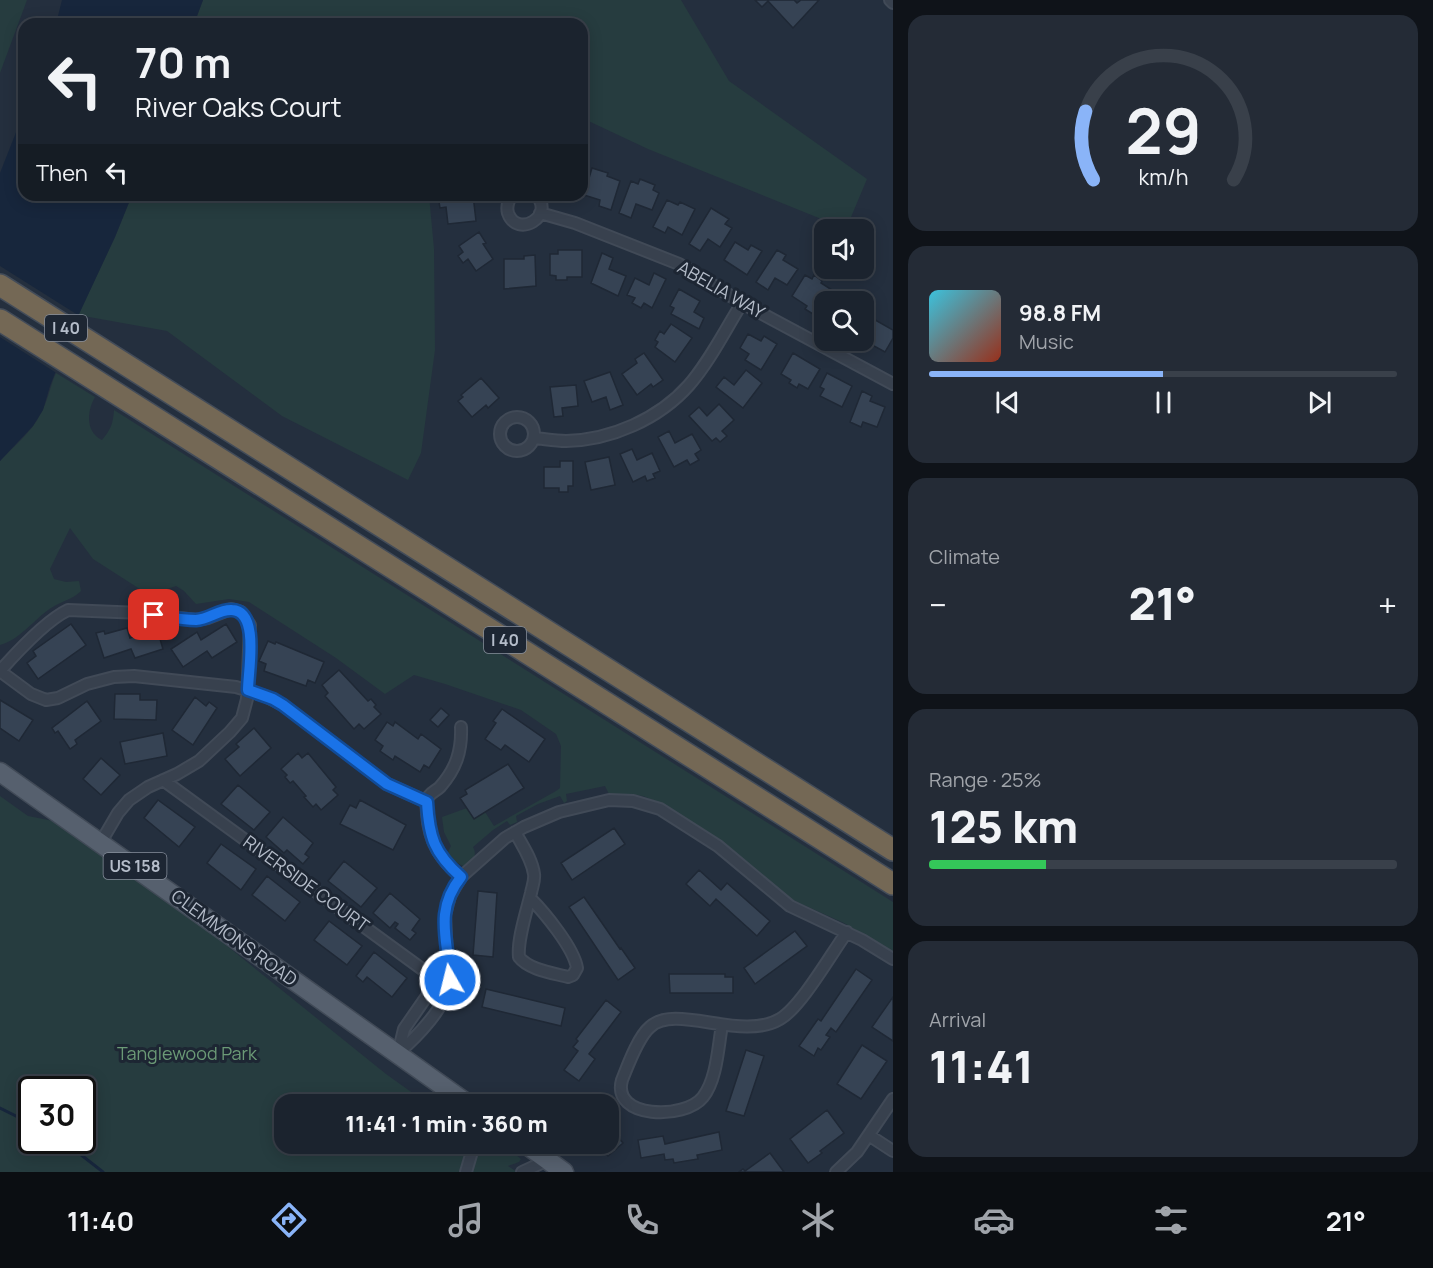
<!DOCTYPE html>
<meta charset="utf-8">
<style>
:root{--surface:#1b232e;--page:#242b36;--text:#f1f3f6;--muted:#a0a4aa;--line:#39404a;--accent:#8ab4f8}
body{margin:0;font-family:Manrope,sans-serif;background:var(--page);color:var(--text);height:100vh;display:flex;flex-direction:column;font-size:22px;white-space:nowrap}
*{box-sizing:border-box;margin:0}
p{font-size:20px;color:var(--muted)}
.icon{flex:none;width:33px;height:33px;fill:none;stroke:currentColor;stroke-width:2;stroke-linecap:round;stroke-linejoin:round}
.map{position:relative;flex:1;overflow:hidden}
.drawer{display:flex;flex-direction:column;gap:15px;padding:15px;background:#0f1319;width:540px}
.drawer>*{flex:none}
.top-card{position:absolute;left:18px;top:18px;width:570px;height:183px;border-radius:18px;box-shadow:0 3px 15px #0003,0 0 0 2px var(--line);background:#1b232e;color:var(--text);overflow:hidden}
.controls{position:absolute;left:814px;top:219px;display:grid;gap:12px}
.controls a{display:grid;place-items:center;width:60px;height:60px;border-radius:12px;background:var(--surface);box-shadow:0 3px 15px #0003,0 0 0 2px var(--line);font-size:30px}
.speed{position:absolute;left:18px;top:1076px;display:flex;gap:12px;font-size:30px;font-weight:700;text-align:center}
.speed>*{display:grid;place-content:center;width:78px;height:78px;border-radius:50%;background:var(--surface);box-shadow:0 3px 15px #0003,0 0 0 2px var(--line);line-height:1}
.speed .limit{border:3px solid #111;border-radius:9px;background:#fff;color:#111}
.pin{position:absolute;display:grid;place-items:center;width:51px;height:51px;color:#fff;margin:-26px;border-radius:12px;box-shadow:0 3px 9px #0006}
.me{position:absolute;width:66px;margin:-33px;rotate:352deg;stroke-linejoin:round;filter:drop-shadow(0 0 4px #0008)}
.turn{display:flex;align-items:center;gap:21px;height:126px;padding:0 18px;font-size:27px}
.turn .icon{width:78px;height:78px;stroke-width:2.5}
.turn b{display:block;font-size:42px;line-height:51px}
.then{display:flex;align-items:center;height:57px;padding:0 18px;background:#0003;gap:12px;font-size:22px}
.big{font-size:45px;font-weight:800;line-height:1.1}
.drawer .tile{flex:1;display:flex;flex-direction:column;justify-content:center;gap:9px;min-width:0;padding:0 21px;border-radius:18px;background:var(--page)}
.drawer .dial{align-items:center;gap:0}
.dial svg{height:156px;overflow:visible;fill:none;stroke:var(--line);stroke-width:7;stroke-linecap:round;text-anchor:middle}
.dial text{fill:var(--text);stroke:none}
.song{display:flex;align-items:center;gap:18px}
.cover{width:72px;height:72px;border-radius:9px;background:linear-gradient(135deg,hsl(190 70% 55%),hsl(10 70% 35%))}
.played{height:6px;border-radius:3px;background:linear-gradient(90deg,var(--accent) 50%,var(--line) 50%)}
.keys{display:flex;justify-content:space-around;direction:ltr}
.heat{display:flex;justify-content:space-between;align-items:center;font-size:33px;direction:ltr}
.charge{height:9px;border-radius:4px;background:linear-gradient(90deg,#34c759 25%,var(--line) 0)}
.trip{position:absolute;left:274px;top:1094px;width:345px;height:60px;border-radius:18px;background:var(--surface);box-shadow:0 3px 15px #0003,0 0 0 2px var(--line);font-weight:800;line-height:60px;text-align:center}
.menu{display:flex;height:96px;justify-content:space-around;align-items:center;background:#0b0e12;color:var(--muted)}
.menu .icon{width:42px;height:42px}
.menu .active{color:var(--accent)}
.menu b{font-size:27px;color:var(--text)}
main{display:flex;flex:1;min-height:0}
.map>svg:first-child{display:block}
</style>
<main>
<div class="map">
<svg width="893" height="1172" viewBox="0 0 893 1172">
<rect width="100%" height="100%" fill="#242f3e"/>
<path fill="#263c3f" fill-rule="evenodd" d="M0,0H27L0,73Z
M203,0H681L729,81L867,179L846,229L648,149L582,118V24H194Z
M132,195H429L434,249L435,350L421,453L408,480L282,416L167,331L78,315L115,237Z
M56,373L95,397C87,411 85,432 102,440C111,429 113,424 114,410L893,902V953L844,923L790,899L736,854L665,805L643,796L630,794H609L605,786L566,794L567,801L564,803L560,796L538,804L516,816L517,822L510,825L507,821L493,830L473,847C478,856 472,863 463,866L452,860L447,854L451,846L444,832L442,817L467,808L485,812L494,826L556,791L560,788L561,746L556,734L521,710L445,684L414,675L385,694L336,658L249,602L229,599L196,604L184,591L176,586L158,592L146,593L93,559L70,528L50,569L54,579L66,582L79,581L81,591C72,600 61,601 51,608C33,620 21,639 0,645V461C14,446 32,432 41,413C48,401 50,386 56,373Z
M0,796L28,816L78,826L386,1074L428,1104H285V1143H476L478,1145L479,1143H501L521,1159L519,1162L508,1166L517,1172H0ZM32,1089H82V1140H32Z"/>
<path fill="#17263c" d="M62,0H203L194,24H56Z
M24,112V195H132L115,237L74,325L50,386L43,410L33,426L0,461V173Z"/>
<path fill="#242f3e" d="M0,266L81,317L58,374L0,337Z"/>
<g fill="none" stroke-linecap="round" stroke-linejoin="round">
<path stroke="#17263c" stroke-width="3" d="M0,1108L32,1124
M62,1140L103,1172"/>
</g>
<path fill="#364354" stroke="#1f2835" stroke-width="1.5" d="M755,0H794L797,3L801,0H819L793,28L768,1L762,7Z
M592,168L608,173L607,176L620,181L611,210L599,206L600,200L584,195Z
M640,179L655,185L653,190L659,193L652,210L636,204L631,218L619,213L631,181L638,184Z
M438,195H473L476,221L448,224L446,207L440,208Z
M667,200L678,205L680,202L695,209L682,235L668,227L665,233L653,227Z
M711,208L729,219L725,224L732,228L720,247L708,239L700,251L689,244Z
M479,232L486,243L483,244L493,259L476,271L468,259L463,263L458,256L463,252L459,246Z
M735,242L748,250L751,245L762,251L747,275L724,260Z
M558,250H582V277H567V280H556V276L550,275V254H558Z
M777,250L786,255L783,260L798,269L787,285L775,278L768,290L756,282Z
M602,253L613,258L609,269L626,276L618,296L591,283Z
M535,255L536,286L504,289V259H524V256Z
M654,273L666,279L652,308L644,303L641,308L632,303L635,298L627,295L635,278L649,285Z
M805,275L812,279L814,275L822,281L821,283L832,290L816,316L805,309L807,306L792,296Z
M679,289L700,301L694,312L704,318L699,329L671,314L674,308L670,306Z
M870,317L893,330V338L885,352L863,340L864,329Z
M671,324L692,338L675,362L655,347L658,342L655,340L660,331L664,334Z
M748,334L761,341L764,336L777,344L761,370L745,360L749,354L740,348Z
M644,353L663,380L653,387L651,384L637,395L622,374L637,363L635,359Z
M793,353L820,369L808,389L799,384L797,388L789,383L791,380L781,374Z
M746,370L762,383L743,408L716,387L724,377L734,385Z
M610,372L623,405L610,410L606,397L592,402L584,381Z
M827,373L852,386L842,407L820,396L824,389L820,387Z
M481,378L499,398L488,408L486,405L472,417L458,401L463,397L461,395Z
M576,385L578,406L562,408L563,416L554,417L550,387Z
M862,391L872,396L870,401L885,407L877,427L863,422L861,427L850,422Z
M719,404L734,420L722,431L727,436L720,442L716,438L712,441L689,416L699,407L707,416Z
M669,431L675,443L692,434L701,450L695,454L699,460L690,465L687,460L674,467L658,437Z
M632,449L637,460L652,453L660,471L653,474L655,478L647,481L645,476L633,482L620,454Z
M609,457L615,485L591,490L585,462Z
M560,461H573V486H568V492H559V488H544V467H560Z
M71,624L86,645L38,679L27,663L36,656L33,651Z
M226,624L237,642L212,658L207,651L183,667L171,649L197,632L201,640Z
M127,628L130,638L157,629L163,649L135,658L131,649L104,658L96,633L104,631L105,634Z
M268,641L275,644L276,642L324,662L315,683L308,680L306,686L264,671L266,664L259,661Z
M339,670L368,701L371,699L376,705L374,707L381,714L364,729L359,724L354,729L325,696L328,693L322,685Z
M115,694H140V700H157L156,720L114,719Z
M195,697L206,706L209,702L217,708L193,745L172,730Z
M0,700L33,720L19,741L0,728Z
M87,701L101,721L75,740L77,744L70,749L58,731L55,733L52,728Z
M441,708L449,715L438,727L430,720Z
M502,709L545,739L529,762L505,745L501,750L485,739L496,723L493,721Z
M387,722L393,726L395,722L418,739L421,734L441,749L429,768L424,765L420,772L395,756L393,760L380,751L383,746L375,740Z
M254,728L271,748L240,776L225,759L239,747L236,744Z
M163,733L167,756L125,764L120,742Z
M298,753L302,758L308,753L336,787L333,790L338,795L321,810L316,804L313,807L304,797L306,796L293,781L290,783L285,777L287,775L281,769Z
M101,758L120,775L101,795L83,779Z
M508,764L524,788L474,819L460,798L467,794L465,790Z
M238,785L270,812L254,830L221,804Z
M158,800L195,827L179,847L144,818Z
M360,800L406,825L393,850L340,824L350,805L356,808Z
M283,817L313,843L305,854L309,857L303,864L287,850L284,853L266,837Z
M614,828L625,844L572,880L561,863Z
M221,844L256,869L241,890L207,863Z
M344,861L377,888L361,907L328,881Z
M699,870L721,890L727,883L770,921L757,936L716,899L710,906L686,884Z
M267,876L300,902L285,921L252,895Z
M478,891L497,893L493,957L473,955Z
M390,893L420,919L412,930L416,933L410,940L395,928L398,924L395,922L390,928L373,913Z
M584,897L620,949L621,948L635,968L618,980L569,907Z
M329,921L362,946L347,965L314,940Z
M795,931L807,946L755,984L744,968Z
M374,952L407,978L392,997L367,977L363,982L356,976Z
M856,969L872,980L836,1032L831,1028L826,1035L830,1037L821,1050L818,1048L814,1056L799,1046L818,1019L821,1021Z
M669,974H725V977H733V993H670Z
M486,989L565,1008L561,1026L482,1007Z
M893,997V1041L872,1027Z
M606,1000L621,1012L589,1054L595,1059L579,1081L564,1070L578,1051L573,1047L578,1041L576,1039Z
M862,1045L887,1061L861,1099L837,1084Z
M746,1050L764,1056L744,1116L726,1111Z
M827,1110L844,1133L820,1151L822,1153L808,1163L790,1139Z
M609,1127L623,1143L608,1156L597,1143H609Z
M719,1132L722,1150L697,1155L698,1159L674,1163L673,1159L665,1160L664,1154L641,1158L638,1140L663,1136L665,1144Z
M770,1153L784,1172H739L743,1169L745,1171Z"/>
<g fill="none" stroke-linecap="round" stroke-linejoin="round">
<g stroke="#414a57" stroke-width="14">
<path id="minor" d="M890,0L893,3
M512,195C508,201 506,206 508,213C517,239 556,216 536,195
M540,213L575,223L679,264L742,303L893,384
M500 434a17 17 0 1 1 34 0a17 17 0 1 1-34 0Z
M534,438C545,439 555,441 566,441C611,440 659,419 689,385C710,361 725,330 742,303
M163,780L448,988
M515,832C522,845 532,859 534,874C535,881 532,887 531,893C527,910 517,940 519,957C529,970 553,973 568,977L573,975L577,968C574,948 544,912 530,898
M101,842L118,813L129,800L148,787L177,774L199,761L230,732L242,718L247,699L250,625L241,612L231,609L208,618L196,620L141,613L68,610C47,620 16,653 0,671L31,694L46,700L58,698L87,684L114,677L134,676L236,687L265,696L283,705L387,784L427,802
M461,877C440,859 429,842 427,814C427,808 425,801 429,796C432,792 437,790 440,787C456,769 462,751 461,727
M722,1025C718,1047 717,1079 703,1097C685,1120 611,1119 622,1080C628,1065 638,1037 650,1027C676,1003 741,1042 780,1019C801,1007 831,954 847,932
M398,1053C417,1037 446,1007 450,982C451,974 449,966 447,958
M398,1054L404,1029L438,980L447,958L445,915L450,896L461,877L505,838L524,827L559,812L609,800L633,801L660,809L718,846L790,906L862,940L893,959
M870,1136L893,1151
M466,1172L471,1155V1143
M522,1172L548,1160
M836,1172L857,1152L893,1099"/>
</g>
<g stroke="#414a57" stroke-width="21">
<path id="primary" d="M0,772L468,1104
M524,1143L564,1172"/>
</g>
<g stroke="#434c59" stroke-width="24">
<path id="motorway" d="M0,285L893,850
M0,320L893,884"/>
</g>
<use href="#minor" stroke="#38414e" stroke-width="10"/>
<use href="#primary" stroke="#56606e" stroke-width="18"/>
<use href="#motorway" stroke="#746855" stroke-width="21"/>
</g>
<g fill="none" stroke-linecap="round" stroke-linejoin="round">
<g stroke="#114b97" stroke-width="15">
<path id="route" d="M154,615C168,617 182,620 196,620C209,619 220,609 232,610C260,611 248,671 248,690L273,699L283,705L387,784L427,802C429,837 434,853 461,877C433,912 449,942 450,980"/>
</g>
<use href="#route" stroke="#1a73e8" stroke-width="10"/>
</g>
<g text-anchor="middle" stroke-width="6" stroke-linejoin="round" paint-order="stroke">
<g fill="#1d2633" stroke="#878f9c" stroke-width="1.5">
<rect x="45" y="315" width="42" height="26" rx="4.5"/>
<rect x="484" y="627" width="42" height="26" rx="4.5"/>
<rect x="103.5" y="853" width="63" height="26" rx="4.5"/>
</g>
<g font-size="16" font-weight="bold" fill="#b4bcc9">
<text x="66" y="334">I 40</text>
<text x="505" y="646">I 40</text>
<text x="135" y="872">US 158</text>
</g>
<g font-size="18" fill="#b4bcc9" stroke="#1d2633">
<text transform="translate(721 290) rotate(30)" y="6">ABELIA WAY</text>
<text transform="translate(306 884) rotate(36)" y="6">RIVERSIDE COURT</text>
<text transform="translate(234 938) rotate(36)" y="6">CLEMMONS ROAD</text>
</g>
<g font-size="18" fill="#6b9a76" stroke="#1d2633">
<text x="187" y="1060">Tanglewood Park</text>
</g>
</g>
</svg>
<div class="controls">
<a><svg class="icon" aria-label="sound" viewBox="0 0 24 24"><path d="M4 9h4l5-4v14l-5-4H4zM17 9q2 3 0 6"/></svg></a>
<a><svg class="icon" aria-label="search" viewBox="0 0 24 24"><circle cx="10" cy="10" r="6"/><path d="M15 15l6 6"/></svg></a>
</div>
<div class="speed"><div class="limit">30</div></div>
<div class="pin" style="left:154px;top:615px;background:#d93025"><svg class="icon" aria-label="arrive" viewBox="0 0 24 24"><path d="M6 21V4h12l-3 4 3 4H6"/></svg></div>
<svg class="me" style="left:450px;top:980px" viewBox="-20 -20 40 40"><circle r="17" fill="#1a73e8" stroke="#fff" stroke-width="3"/><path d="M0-11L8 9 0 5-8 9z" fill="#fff"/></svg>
<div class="trip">11:41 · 1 min · 360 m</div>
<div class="top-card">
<div class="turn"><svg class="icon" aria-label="left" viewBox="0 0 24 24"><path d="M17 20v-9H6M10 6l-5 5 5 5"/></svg><div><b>70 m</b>River Oaks Court</div></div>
<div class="then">Then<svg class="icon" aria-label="left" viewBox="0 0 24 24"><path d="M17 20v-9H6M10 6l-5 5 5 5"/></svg></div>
</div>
</div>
<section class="drawer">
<div class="tile dial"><svg viewBox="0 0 100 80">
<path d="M14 69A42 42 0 1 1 86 69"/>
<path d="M14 69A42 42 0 0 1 10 34" stroke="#8ab4f8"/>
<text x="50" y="56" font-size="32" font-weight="700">29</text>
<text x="50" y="72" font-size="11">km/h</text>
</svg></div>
<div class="tile">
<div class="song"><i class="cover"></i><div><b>98.8 FM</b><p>Music</p></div></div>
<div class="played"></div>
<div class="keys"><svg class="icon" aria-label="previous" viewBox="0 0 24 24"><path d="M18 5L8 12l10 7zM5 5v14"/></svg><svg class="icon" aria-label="pause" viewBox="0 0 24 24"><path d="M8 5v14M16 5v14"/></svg><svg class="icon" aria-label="next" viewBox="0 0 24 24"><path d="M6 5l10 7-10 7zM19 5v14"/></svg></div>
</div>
<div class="tile"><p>Climate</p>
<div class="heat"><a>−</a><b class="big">21°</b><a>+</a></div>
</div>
<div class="tile"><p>Range · 25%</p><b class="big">125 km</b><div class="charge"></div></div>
<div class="tile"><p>Arrival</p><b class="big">11:41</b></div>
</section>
</main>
<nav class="menu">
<b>11:40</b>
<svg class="icon active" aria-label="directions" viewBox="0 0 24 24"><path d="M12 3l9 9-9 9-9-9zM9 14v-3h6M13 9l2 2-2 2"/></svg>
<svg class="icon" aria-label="music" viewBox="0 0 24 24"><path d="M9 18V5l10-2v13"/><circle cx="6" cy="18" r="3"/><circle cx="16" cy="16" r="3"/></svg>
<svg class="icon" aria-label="phone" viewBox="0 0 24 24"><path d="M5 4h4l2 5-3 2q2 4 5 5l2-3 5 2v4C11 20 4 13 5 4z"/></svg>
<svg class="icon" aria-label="climate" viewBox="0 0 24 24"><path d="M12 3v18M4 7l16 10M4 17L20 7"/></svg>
<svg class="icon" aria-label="car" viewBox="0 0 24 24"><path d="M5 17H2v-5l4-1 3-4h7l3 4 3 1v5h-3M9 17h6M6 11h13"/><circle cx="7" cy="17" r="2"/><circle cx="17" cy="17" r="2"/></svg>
<svg class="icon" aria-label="filters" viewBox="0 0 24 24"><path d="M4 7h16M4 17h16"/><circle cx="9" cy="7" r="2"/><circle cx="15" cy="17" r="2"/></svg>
<b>21°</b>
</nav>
